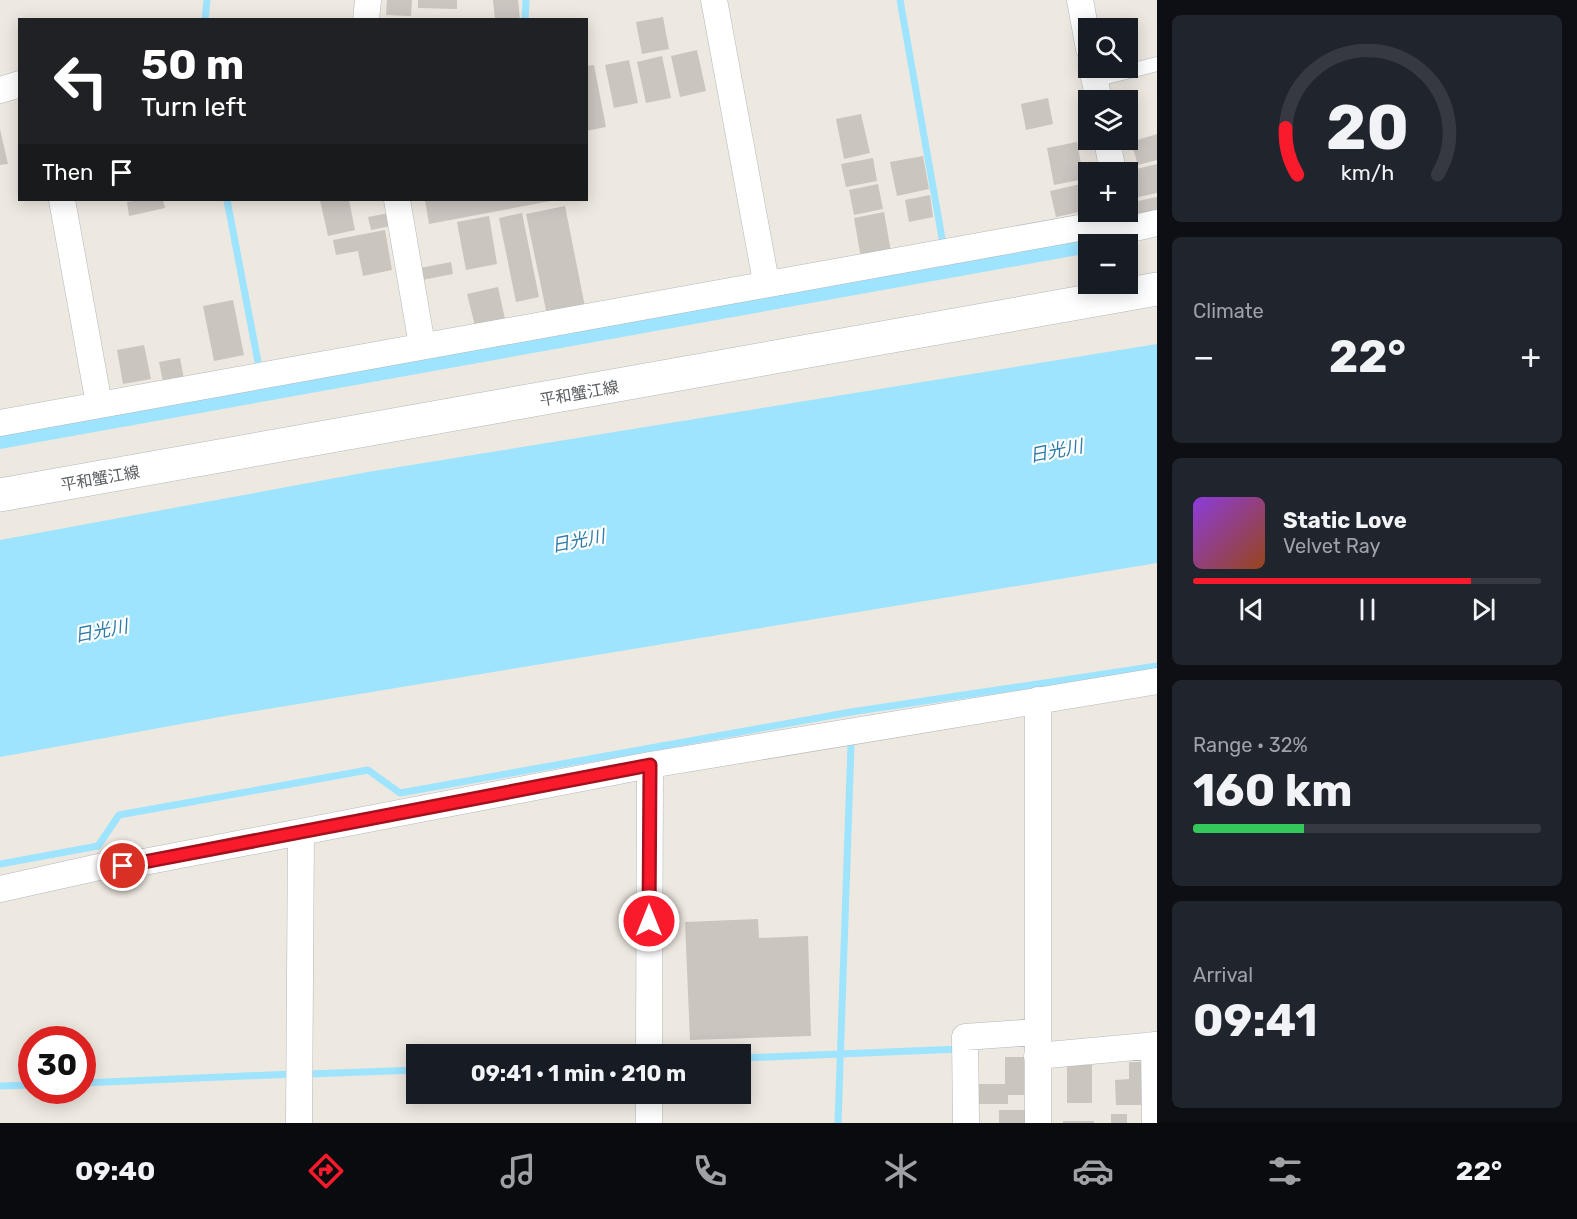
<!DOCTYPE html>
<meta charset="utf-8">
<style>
:root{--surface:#171b24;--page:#20242c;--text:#f1f3f6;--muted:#9ea1a6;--line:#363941;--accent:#f91a2c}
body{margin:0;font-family:Rubik,"Noto Sans JP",sans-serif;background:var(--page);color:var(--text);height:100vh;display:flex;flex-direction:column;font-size:22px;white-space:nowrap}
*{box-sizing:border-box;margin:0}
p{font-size:20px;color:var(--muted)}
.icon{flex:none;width:33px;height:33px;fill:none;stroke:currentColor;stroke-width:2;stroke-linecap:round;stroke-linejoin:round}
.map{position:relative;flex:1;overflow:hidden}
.drawer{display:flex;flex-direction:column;gap:15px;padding:15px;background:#0d0f14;width:420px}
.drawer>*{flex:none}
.guide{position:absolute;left:18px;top:18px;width:570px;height:183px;border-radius:0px;box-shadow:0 3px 15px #0003;background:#202124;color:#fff;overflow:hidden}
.fabs{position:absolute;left:1078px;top:18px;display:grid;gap:12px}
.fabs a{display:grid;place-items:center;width:60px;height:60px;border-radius:0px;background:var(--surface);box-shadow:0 3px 15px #0003;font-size:30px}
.speed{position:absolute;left:18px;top:1026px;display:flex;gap:12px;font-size:30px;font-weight:700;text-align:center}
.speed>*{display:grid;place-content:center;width:78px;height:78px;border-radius:50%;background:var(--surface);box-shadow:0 3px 15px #0003;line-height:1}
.speed .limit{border:9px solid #d22;background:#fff;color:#111}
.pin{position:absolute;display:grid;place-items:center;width:51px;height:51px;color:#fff;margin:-26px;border:3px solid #fff;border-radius:50%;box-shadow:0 2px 6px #0007}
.me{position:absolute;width:66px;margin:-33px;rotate:0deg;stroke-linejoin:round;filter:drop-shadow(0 0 4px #0008)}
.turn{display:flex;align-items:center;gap:21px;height:126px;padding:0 24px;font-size:27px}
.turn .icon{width:78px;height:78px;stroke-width:2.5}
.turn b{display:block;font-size:42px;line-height:51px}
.then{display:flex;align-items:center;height:57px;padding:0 24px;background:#0003;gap:12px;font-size:22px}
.big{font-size:45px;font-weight:700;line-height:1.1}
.drawer .widget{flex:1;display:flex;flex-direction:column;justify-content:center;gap:9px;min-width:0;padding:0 21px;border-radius:9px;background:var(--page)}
.drawer .dial{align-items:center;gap:0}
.dial svg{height:156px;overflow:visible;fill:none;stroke:var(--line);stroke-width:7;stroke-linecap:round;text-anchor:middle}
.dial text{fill:var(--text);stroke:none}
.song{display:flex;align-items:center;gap:18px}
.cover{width:72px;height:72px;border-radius:9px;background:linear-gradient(135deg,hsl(270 70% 55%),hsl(20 70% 35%))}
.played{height:6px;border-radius:3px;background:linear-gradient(90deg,var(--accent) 80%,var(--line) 80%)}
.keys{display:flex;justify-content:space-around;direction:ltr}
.heat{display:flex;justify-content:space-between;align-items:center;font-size:33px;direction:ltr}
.charge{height:9px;border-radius:4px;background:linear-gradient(90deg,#34c759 32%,var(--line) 0)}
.trip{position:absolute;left:406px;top:1044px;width:345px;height:60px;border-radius:0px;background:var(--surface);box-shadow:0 3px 15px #0003;font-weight:700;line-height:60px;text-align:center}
.tab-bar{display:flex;height:96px;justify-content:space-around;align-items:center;background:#090b0e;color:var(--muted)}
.tab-bar .icon{width:42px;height:42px}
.tab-bar .selected{color:var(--accent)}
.tab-bar b{font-size:27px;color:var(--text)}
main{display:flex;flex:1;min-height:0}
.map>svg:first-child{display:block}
</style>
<main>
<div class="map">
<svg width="1157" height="1123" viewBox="0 0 1157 1123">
<rect width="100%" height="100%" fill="#ede8e0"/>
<path fill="#9ee4ff" d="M1101,236L1102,244H1089V253L0,449V432Z
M1157,344V563L225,716L0,757V540L368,472Z"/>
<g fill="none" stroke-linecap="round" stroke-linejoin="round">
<path stroke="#9ee4ff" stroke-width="7" d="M900,0L942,238
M205,20L207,0
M525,20L526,0
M227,200L259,367
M0,864L98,846L119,815L368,770L400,793L851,712L1157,666
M741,1058L960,1049
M309,1074L417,1070
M82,1083L293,1074
M0,1086L32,1085
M838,1123L851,745"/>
</g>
<path fill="#cac5bf" d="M387,0H412L411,16L386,15Z
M418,0H457V9L418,8Z
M493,0H518L520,20H495Z
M663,17L669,49L642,54L636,22Z
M697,50L706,91L680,97L671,56Z
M662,56L671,98L646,103L637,62Z
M629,60L638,103L614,108L605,65Z
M594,65L606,127L586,131V66Z
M1048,98L1053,124L1026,130L1021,104Z
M861,114L870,153L844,159L836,119Z
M0,129L8,164L0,165Z
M1157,134V160L1138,165L1131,142Z
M1077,142L1084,179L1054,185L1047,148Z
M923,156L929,189L897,196L890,162Z
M873,158L877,181L846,187L841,164Z
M1157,164V193L1129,199L1128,171Z
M1089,182V210L1056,217L1050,191Z
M878,184L883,209L854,215L849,190Z
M930,195L933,217L909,222L905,200Z
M1157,197V215L1136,219L1133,202Z
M140,200H163L165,208L129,216L127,202Z
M320,200H349L355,230L328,236Z
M425,200H551V201L429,224Z
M565,206L585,307L547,315L526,214Z
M884,212L891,252L861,258L854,218Z
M389,213L391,226L371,230L368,217Z
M522,213L539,297L516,302L499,218Z
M489,216L497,264L466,270L457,222Z
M385,230L392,270L363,276L358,251L336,255L333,240Z
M451,262L453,274L422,280L420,268Z
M498,287L505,319L475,326L467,294Z
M233,300L244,355L214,361L203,306Z
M144,345L151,379L123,384L117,350Z
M180,358L184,379L163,382L159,362Z
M758,919L759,938L808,936L811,1036L690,1040L685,922Z
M1005,1057H1024V1095H1008V1104H978V1084H1005Z
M1129,1062H1143L1144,1105H1116L1115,1080L1129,1079Z
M1067,1065H1092V1103H1067Z
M999,1110H1028V1123H999Z
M1111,1114H1127V1123H1111Z
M1063,1121H1094V1123H1063Z"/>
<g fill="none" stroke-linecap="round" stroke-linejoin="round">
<g stroke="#b3b8bc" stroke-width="15">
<path id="lane" d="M1095,80L1157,64"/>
</g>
<g stroke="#b3b8bc" stroke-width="27">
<path id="street" d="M714,0L766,282
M1080,0L1089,49
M366,20L368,0
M1092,68L1099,100
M0,90L20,84
M1107,140L1113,172
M62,200L99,404
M397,200L422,345
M0,423L1123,220L1135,228L1157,223
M0,889L108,865L123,866L650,765L1157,681
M1154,1045L1155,1123
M649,1054L650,765
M1037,1056L1157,1045
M299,1123L301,832
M649,1123V1094
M966,1123L965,1037L1036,1032
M1038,1123V700"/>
</g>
<g stroke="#b2b7bc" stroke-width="34">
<path id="secondary" d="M0,495L1157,289"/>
</g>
<use href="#lane" stroke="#fff" stroke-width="14"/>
<use href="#street" stroke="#fff" stroke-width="26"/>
<use href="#secondary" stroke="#fff" stroke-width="33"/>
</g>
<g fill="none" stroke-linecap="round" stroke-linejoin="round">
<g stroke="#a2111d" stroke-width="15">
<path id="route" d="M123,866L650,765L649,921"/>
</g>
<use href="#route" stroke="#f91a2c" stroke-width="10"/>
</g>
<g text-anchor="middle" stroke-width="4.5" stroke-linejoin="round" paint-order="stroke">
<g font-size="16" fill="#595e62" stroke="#fff">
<text transform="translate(579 393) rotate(-10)" y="6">平和蟹江線</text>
<text transform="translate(100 478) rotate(-10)" y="6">平和蟹江線</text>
</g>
<g font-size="18" font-style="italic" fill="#2f7ca7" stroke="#fff">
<text transform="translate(1056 451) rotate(-11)" y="6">日光川</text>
<text transform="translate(578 541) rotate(-11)" y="6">日光川</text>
<text transform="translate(101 631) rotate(-11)" y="6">日光川</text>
</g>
</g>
</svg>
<div class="fabs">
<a><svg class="icon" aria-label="search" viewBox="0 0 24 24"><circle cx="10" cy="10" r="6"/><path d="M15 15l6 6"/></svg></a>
<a><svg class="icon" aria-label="layers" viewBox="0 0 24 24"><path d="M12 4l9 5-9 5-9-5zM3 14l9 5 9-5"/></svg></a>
<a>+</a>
<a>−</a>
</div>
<div class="speed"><div class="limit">30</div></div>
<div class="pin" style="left:123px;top:866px;background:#d93025"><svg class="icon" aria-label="arrive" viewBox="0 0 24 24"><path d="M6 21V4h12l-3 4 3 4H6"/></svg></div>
<svg class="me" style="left:649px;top:921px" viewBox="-20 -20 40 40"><circle r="17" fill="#f91a2c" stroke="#fff" stroke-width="3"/><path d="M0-11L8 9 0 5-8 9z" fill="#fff"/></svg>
<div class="trip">09:41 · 1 min · 210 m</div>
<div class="guide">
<div class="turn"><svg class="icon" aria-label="left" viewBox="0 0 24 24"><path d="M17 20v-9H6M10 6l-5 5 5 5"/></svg><div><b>50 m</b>Turn left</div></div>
<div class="then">Then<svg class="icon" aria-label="arrive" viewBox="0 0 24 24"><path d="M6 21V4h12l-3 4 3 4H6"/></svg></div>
</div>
</div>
<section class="drawer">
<div class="widget dial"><svg viewBox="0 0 100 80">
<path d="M14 69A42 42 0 1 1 86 69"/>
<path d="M14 69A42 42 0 0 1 8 45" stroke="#f91a2c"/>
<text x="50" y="56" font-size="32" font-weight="700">20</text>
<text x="50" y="72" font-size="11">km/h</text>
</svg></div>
<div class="widget"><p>Climate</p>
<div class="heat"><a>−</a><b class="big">22°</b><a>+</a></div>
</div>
<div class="widget">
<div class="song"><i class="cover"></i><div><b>Static Love</b><p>Velvet Ray</p></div></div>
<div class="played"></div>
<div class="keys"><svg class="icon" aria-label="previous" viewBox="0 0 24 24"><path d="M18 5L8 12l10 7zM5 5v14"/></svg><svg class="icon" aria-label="pause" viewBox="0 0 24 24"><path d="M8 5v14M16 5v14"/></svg><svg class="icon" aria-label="next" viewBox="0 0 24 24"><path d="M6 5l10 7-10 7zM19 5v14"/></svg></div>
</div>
<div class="widget"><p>Range · 32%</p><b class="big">160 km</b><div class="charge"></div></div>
<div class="widget"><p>Arrival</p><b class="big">09:41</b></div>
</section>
</main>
<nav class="tab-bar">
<b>09:40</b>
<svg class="icon selected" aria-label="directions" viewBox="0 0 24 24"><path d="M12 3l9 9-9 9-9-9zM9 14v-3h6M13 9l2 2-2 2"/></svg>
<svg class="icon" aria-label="music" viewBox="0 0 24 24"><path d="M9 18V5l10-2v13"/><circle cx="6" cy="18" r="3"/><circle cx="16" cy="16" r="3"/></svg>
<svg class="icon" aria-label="phone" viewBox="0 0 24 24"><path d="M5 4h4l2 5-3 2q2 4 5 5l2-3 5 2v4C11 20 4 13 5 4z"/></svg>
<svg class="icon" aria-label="climate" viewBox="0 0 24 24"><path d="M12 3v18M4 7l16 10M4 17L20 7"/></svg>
<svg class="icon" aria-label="car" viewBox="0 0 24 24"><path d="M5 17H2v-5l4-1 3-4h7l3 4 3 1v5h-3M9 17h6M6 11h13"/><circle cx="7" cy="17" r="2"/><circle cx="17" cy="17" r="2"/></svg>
<svg class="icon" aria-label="filters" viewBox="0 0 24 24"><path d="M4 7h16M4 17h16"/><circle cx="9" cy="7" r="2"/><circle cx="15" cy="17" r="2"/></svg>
<b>22°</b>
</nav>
